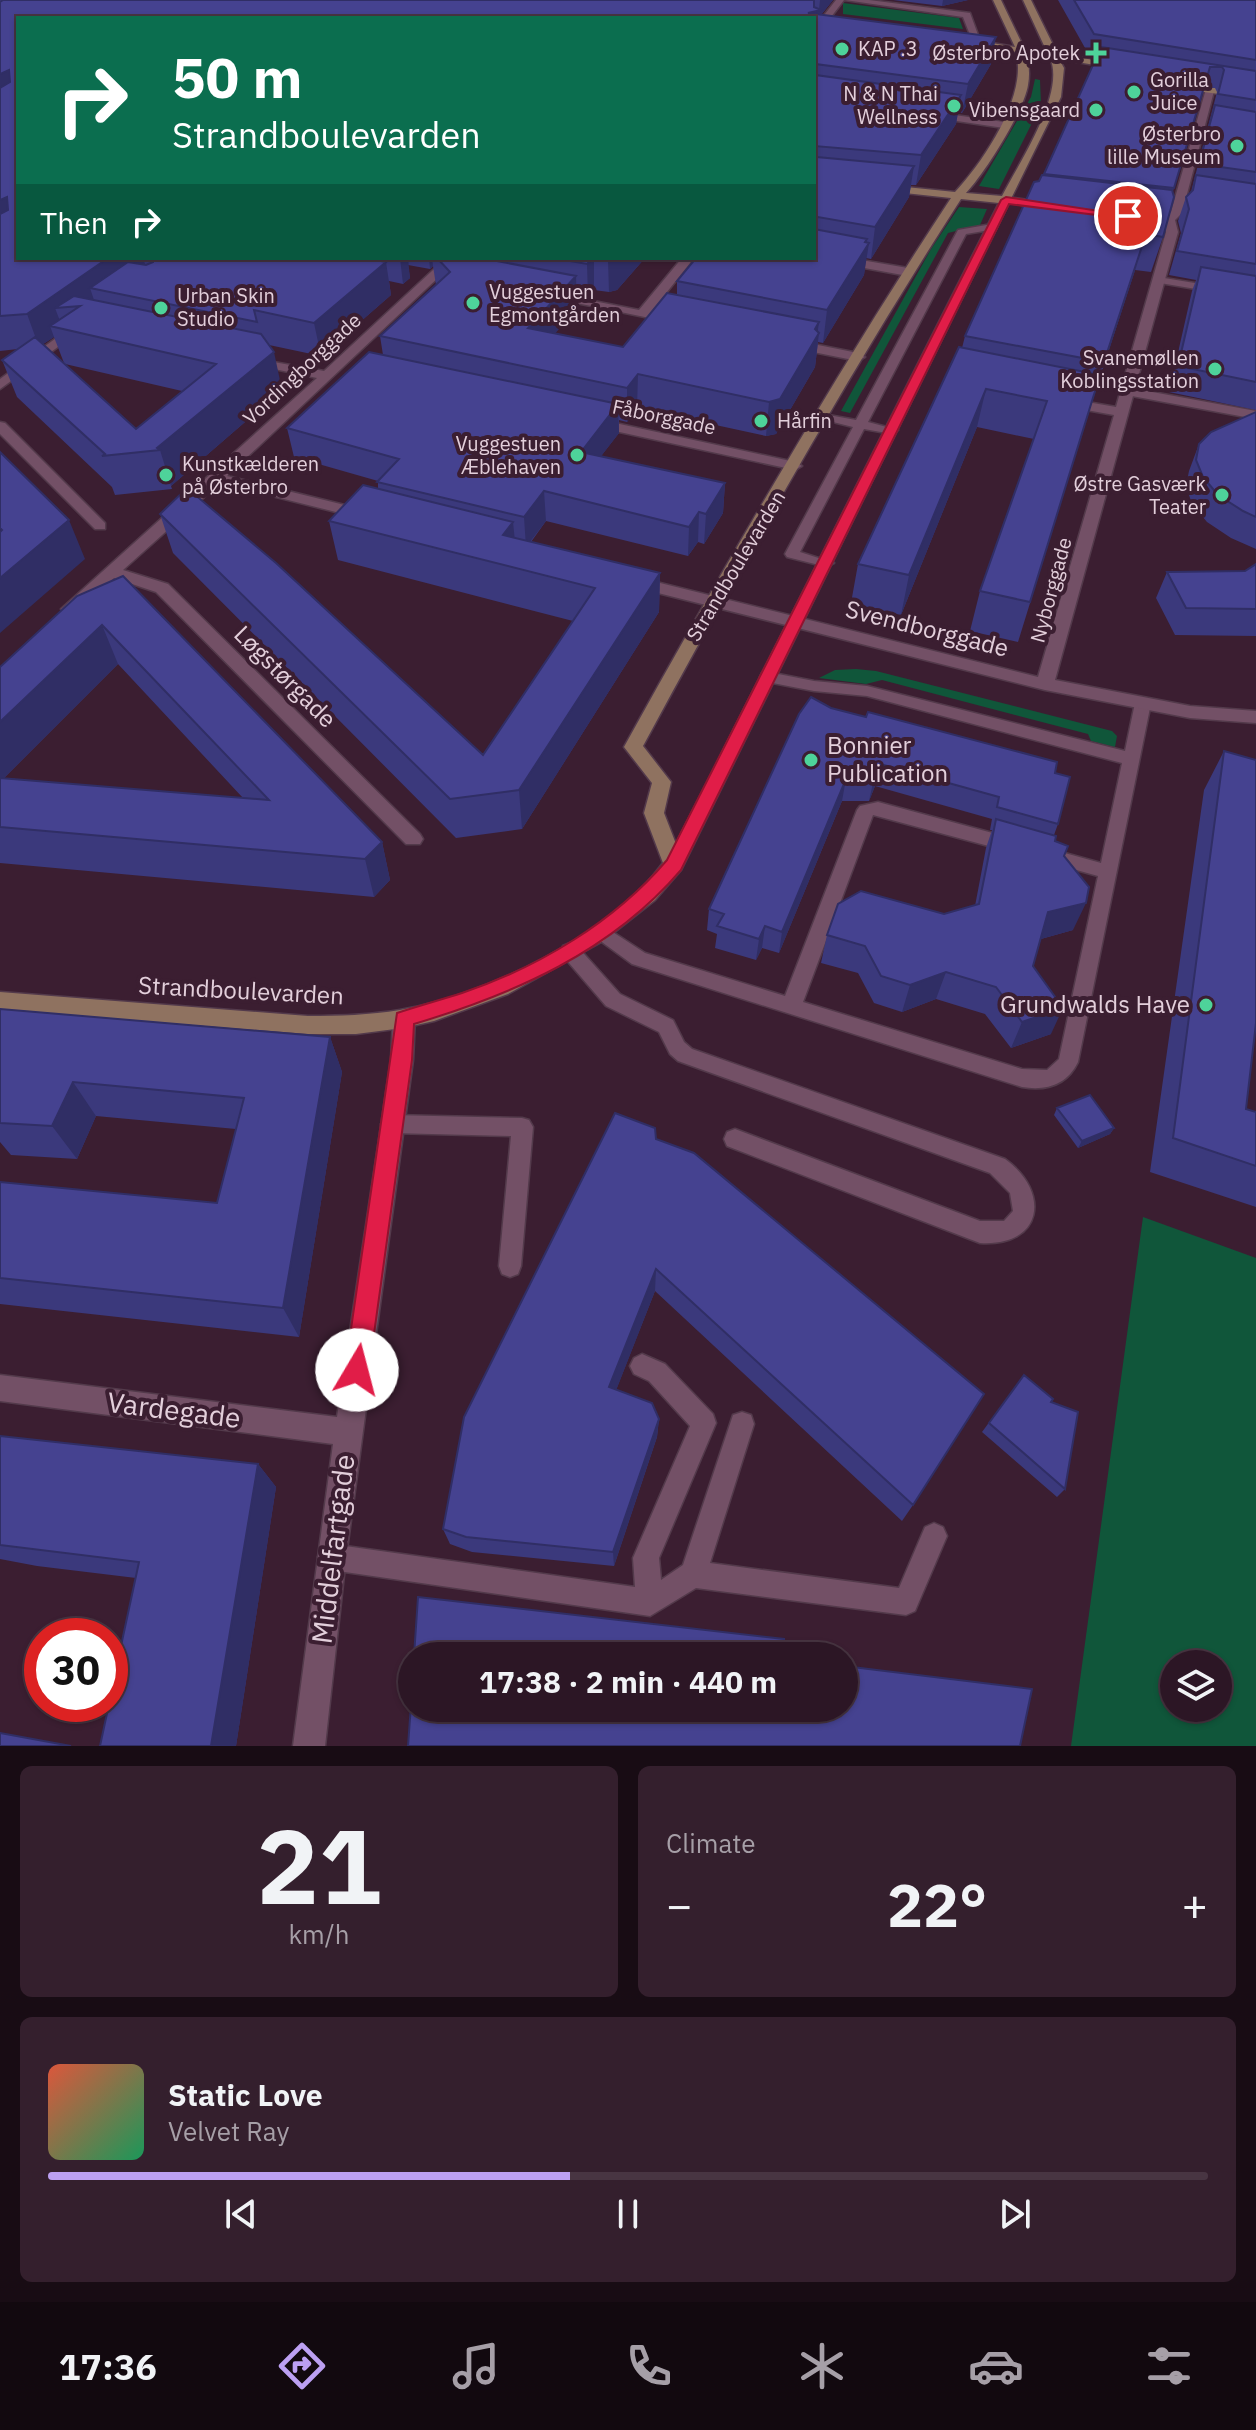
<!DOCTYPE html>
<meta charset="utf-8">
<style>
:root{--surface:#2c1625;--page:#341f2d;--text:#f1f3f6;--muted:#a69fa7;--line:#483542;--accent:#bca0f2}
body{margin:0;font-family:"IBM Plex Sans",sans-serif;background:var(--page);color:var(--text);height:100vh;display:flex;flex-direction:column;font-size:30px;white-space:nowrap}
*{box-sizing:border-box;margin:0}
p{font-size:26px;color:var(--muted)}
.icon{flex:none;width:44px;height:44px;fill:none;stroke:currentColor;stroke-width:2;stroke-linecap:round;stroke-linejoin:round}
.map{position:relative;height:1746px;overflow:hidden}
.panel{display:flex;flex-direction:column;gap:20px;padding:20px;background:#180c14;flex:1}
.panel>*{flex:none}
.top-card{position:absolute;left:16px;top:16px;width:800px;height:244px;border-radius:0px;box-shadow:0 2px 6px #0004,0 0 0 2px var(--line);background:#0b6e4f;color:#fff;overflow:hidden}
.tools{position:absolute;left:1160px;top:1650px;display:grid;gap:16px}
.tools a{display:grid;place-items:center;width:72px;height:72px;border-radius:50%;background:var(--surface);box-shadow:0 2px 6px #0004,0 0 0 2px var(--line);font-size:40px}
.speed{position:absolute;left:24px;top:1618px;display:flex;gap:16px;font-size:40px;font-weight:700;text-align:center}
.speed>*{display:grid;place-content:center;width:104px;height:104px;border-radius:50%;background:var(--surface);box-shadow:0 2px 6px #0004,0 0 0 2px var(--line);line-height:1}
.speed .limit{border:12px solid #d22;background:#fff;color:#111}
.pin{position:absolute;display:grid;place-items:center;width:68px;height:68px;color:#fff;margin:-34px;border:4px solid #fff;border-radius:50%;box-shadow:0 2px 8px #0007}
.me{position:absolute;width:88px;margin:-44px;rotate:8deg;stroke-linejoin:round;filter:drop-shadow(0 0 6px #0008)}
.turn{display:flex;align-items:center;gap:28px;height:168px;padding:0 24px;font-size:36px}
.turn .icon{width:104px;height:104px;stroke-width:2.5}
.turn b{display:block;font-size:56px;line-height:68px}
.then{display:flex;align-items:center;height:76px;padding:0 24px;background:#0003;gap:16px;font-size:30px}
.big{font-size:60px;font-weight:700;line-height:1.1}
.panel .widget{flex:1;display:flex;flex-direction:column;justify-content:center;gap:12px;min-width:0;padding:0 28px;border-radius:12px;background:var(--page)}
.panel .dial{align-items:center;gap:0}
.dial b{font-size:104px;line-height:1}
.song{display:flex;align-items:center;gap:24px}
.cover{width:96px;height:96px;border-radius:12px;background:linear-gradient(135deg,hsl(10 70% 55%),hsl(150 70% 35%))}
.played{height:8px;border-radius:4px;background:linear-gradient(90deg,var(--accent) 45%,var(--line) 45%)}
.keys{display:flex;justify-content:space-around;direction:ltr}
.heat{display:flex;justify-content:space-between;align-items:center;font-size:44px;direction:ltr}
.panel .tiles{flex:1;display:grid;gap:20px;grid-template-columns:1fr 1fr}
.widget:last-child{grid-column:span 2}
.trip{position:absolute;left:398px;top:1642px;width:460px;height:80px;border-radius:40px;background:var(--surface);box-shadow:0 2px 6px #0004,0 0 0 2px var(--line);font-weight:700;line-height:80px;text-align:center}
.menu{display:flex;height:128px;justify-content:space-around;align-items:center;background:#12090f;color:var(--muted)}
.menu .icon{width:56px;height:56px}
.menu .current{color:var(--accent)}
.menu b{font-size:36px;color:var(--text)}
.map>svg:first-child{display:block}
</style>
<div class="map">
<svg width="1256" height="1746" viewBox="0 0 1256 1746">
<rect width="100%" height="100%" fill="#3b1e31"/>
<path fill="#10563a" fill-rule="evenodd" d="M843,3L959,18L963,29L843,14Z
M1035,79L1040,80L1041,105L999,189L979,186L1031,97Z
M959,207L987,209L980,225L948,233L850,413L841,411L931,249Z
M856,669L876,671L1112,731L1117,736L1115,747L1091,741L1088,734L882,680L866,684L819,678L835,670Z
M1143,1217L1256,1258V1746H1071ZM1218,1664V1708H1174V1664Z"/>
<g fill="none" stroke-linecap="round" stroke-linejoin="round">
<g stroke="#533a4b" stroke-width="3">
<path id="lane" d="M992,224L997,227L996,229L966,234L868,422L898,430L892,434L864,429L800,552L834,563L827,567L787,557L785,554L853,427L817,418L823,414L856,420L958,230Z
M1158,277L1256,293V299L1154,282V278Z
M1125,387L1256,411V419L1121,394V388Z
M768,672L814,681L867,686L1125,751L1135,703L1137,699H1149L1151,703L1078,1062C1067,1085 1046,1091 1022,1087L632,964L595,937L593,932L595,927L602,925L645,953L785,996L857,810L860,806L878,802L1011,838L1020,845L1011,852L873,815L803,1002L1022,1069L1047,1070L1059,1059L1098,876L1037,859L1034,854L1043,847L1101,863L1122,763L867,696L814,691L762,681L760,677L762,673Z
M570,943L577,946L620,994L673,1020L684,1042L692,1049L1005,1159C1051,1192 1043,1247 980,1243L727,1146L724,1139L727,1132L735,1129L980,1221H1004L1013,1211L1010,1193L990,1173L678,1061L670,1054L659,1032L606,1006L563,956L561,951L563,946Z
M392,1115L522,1118L529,1120L533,1127L521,1266L518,1274L510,1277L502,1274L499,1266L511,1136L392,1133L385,1131L381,1124L385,1117Z
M642,1354L665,1364L713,1414L716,1423L659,1558L661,1580L683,1565L733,1415L742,1412L751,1415L754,1424L710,1563L899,1588L925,1527L934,1523L943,1527L947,1536L915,1611L906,1615L696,1588L650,1616L331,1570L322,1566L318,1557L322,1548L331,1544L635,1587L633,1558L690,1426L649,1381L634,1374L630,1366L634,1358Z"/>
</g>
<g stroke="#533a4b" stroke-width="3">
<path id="street" d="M836,0H844L818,34H814V28Z
M845,0H869L970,13L981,43L974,45L963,17Z
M1206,89L1214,91L1182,213L1175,220L1178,232L1055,680L1190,706L1256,711V723L1190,718L1045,690L630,586V578L636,577L1038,677L1114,415L1064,406L1057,402L1064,398L1116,407L1166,232L1163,219L1171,212Z
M933,112L1004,122L1009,125L1004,128L930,117Z
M1006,197L1050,203L1056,206L1050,209L1002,202L1001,200Z
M814,252L908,268L914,272L908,276L810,258H814Z
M446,258H459L227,476L373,512V518L368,520L220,483L123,570L168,584L420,834L423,839L420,844H406L156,592L114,578L75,613H63L61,609L317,378L246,363V357L324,371Z
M682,258H694L651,312L679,318V324L547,297L553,293L639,310Z
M74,325L84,328L0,389V379Z
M793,340L858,353L865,357L858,361L788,347V341Z
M592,418L795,462L802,466L795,470L587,425V419Z
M0,422L5,423L105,523V529H95L0,434Z
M404,1010L412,1012L415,1019L413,1060L346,1557L325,1746H293L333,1444L0,1401V1375L337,1417L391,1060L393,1019L396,1012Z"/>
</g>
<g stroke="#533a4b" stroke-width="3">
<path id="secondary" d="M993,0H1001L1024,48L1047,52L1023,0H1031L1057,53L1124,66L1119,69L1059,59L1064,68L1061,97L681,870L655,900L603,941L508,994L434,1021L403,1028L356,1034H308L0,1010V992L308,1016C339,1016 370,1015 400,1010C487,995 611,935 663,863L644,813L652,783L624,747C727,561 834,376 951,198L886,191L881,188L886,185L955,192C984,161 1028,95 1016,52L965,42L969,39L1015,47ZM1026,54L1050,58C1066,93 1019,163 1002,196L966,193C985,173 1024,111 1028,85C1030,74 1029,64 1026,54ZM961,199L999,203L676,844L664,813L671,782L643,746C743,561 847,376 961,199Z
M1177,83L1256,93V99L1174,88Z"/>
</g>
<use href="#lane" fill="#735066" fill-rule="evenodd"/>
<use href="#street" fill="#735066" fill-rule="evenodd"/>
<use href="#secondary" fill="#8f7260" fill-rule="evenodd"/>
</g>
<path fill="#3b397c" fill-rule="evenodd" d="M0,0H833L821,15L991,64L962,113L958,112L956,124L916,185H911L909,197L871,259L866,258L864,275L823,343L818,342L815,367L776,434L766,436L637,408L627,422L619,420V433L601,456L725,483L723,513L704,544L698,542L688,556L546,521L531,542L660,573L659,612L522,829L456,838L173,553L160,514L483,755L573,621L338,560L329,521L378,489V481L294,457L287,428L383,355L380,336L436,285L433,266L430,269L408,265L410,278L403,284L389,281L391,295L321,356L269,345L282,390L171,486L172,489L115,495L112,487L17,397L2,360L18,349L0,351ZM18,18H814V258L677,281V295L623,347L555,333L577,309V295L588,297L594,290L609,292L617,290L645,258H18ZM54,337L64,363L43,344ZM65,364L182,391L136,429Z
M893,0H968L942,6Z
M1058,0H1256V410L1169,392L1192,291L1196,280L1169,275L1181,233L1178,221L1186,197L1191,192L1192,188L1217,92L1215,88H1203L1173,191L1163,237L1151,272L1135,270L1093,399L1018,642L970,631L980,591L1034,439L977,427L901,615L851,603L858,564L962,348L965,336L1039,181L1044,176L1097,56L1089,55Z
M1256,412V549L1231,538L1207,522L1192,504L1186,486L1189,471L1199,444Z
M1256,564V636L1175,635L1156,598L1167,572L1245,571Z
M77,596L382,842L390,880L374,897L0,863V667ZM118,664L243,798L4,778Z
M831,708L1055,773L1058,824L1054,835L1055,841L1064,856L1073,930L1041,939L1033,966L1051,1034L1011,1048L985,1014L936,999L902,1012L874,1003L858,973L821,963L827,935L944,914L975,906L986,848L992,830H990L992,819L875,786L869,801H842L779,953L762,948L756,960L715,948L717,934L707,930L709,909Z
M1224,751L1246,1109L1256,1112V1207L1150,1172L1204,790Z
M0,1009L330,1037L342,1072L299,1337L0,1304V1182L217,1203L236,1129L96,1116L77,1159L11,1155L0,1142Z
M1057,1108L1114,1128L1110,1134L1078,1148L1054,1115Z
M656,1139L913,1505L902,1521L655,1291L616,1390L659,1419L657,1437L614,1566L472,1552L450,1544L443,1529Z
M1024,1375L1051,1402L1065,1489L1057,1497L982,1432Z
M0,1436L258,1464L276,1487L236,1746H100L136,1578L37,1566L0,1559Z"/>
<path fill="#302e65" d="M820,0H833L820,16L808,13L819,10Z
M943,0H968L942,6Z
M996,37L991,64L962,113L968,84Z
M9,70L18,97L0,109V74Z
M961,95L956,124L916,185L921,155Z
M914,166L909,197L871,259L875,227Z
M7,197L18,226L0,237V200Z
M818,217L814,249V250V221Z
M867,239L866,246L869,243L864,275L823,343L827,310Z
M108,258H143L147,270L90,288L96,306L55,308L63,329L50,326L54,337L39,347L27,314Z
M400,258H408L410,278L403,284Z
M429,258H432L433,266L430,269Z
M594,258V290L588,297L587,264Z
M615,258H645L617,290L609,292L608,260Z
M386,262L391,295L321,356L314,323Z
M576,276L577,309L530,361L528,328Z
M819,322L817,337L819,333L815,367L776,434L766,436L769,402Z
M274,352L282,390L171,486L160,450L157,448Z
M638,374L637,408L627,422V388Z
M986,389L977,427L901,615L909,575Z
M618,404L619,433L582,481L581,452Z
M725,483L723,513L704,544L706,514Z
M544,491L546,521L526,547L524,517Z
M699,512L698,542L688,556L689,527Z
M69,520L85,559L0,633V578Z
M513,522L517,561L503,535Z
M660,573L659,612L522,829L519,790Z
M102,625L118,664L0,782V722Z
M880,764L875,786L869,801L874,778Z
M846,779L842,801L779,953L782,932Z
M382,842L390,880L374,897L365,859Z
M1086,903L1073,930L1037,940L1048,912Z
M765,926L762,948L756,960L759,939Z
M946,972L936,999L902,1012L910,985Z
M1063,1008L1051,1034L1011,1048L1022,1022Z
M330,1037L342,1072L299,1337L283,1308Z
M73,1082L96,1116L77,1159L52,1126Z
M1114,1128L1110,1134L1078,1148L1082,1141Z
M656,1269L655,1291L610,1406L609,1387Z
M659,1419L657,1437L614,1566L613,1552Z
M258,1464L276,1487L236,1746H211Z"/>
<path fill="#454290" stroke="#302e65" stroke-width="2" d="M3,0H814V7L821,10L808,13L996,37L968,84L815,64L816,75L961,95L921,155L815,146L817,157L914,166L875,227L818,217L814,221V18H18V258H108L27,314L0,316V214L8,210L7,197L0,200V88L10,82L9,70L0,74V2Z
M1074,0H1256V60L1094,34Z
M1101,47L1256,71V100L1218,94L1224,70L1222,67H1210L1174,188L1044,174Z
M1215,105L1256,112V172L1199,164Z
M1042,175L1172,190L1174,197L1163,237L1146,234L1104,362L965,336L1034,182L1039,181Z
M1196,175L1256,184V264L1177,251L1189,209L1186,197L1193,190Z
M814,229L867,239L865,242L869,243L827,310L677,281L696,258H814Z
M153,258H366L386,262L314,323L254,310L257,322L90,288L128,262L146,265L153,262Z
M437,258H481L576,276L528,328L623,347L667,293L819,322L815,329L819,333L780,399L769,402L638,374L627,388L380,336L450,272Z
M553,258H593L587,264Z
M1201,267L1256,276V382L1178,366Z
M74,296L261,334L274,352L157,448L160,450L102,456L105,454L2,360L35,337L136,429L216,364L50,326L80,306L55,308Z
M959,347L1100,375L1030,602L980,591L1047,401L986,389L909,575L858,564Z
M369,352L618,404L581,452L725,483L706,514L699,512L689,527L544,491L524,517L377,482L399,459L287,428Z
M1256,412V517L1243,511L1218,495L1203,477L1196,460L1199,444L1211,432Z
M0,452L69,520L0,578V532L2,530L0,528Z
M363,485L513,522L503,535L660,573L519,790L450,799L160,514L187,488L276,563L483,755L595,588L329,521Z
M1256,564V609L1186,608L1167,572L1245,571Z
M123,576L382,842L365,859L0,827V778L269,800L102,625L0,722V667L77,596Z
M811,697L831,708L866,717L868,712L1057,762L1055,773L1070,777L1058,824L997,807L999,797L880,764L874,778L846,779L782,932L765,926L759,939L717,926L724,914L709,909L799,714Z
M1224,751L1256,760V1023L1246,1109L1256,1112V1166L1173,1138Z
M996,819L1056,836L1055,841L1068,846L1064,856L1089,887L1086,903L1048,912L1033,966L1063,1008L1022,1022L996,987L946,972L910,985L881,976L865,946L827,935L838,904L861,891L944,914L979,904Z
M0,1009L330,1037L283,1308L0,1278V1182L217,1203L244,1098L73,1082L52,1126L0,1123Z
M1090,1095L1114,1128L1082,1141L1057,1108Z
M615,1113L655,1128L656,1139L694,1153L984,1394L913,1505L656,1269L609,1387L652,1403L659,1419L613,1552L466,1537L443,1529L464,1417Z
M1024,1375L1053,1399L1051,1402L1078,1412L1065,1489L989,1423Z
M0,1436L258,1464L211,1746H100L109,1704H110V1697L139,1562L0,1545Z
M418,1597L784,1639V1656H414Z
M844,1666L1032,1689L1020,1746H408L412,1691V1708H844Z
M0,1733L71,1746H0Z"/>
<path fill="#e11d48" stroke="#92132f" stroke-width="2" d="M1006,197L1133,216L1128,219L1009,204L681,870C611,952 514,994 414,1024L412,1060L369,1370L366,1379L357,1383L349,1379L345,1370L397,1013C418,1006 440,1000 462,993C539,967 614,922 667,860L1001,200Z"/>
<g fill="#4ed39a" stroke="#3b1e31" stroke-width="3">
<circle cx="842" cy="49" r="8"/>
<path d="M1092 41h8v8h8v8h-8v8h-8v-8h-8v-8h8z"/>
<circle cx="1134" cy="92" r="8"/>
<circle cx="954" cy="106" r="8"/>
<circle cx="1096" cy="110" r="8"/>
<circle cx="1237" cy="146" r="8"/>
<circle cx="473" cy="303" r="8"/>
<circle cx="161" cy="308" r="8"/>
<circle cx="1215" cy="369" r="8"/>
<circle cx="761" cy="421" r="8"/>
<circle cx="577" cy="455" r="8"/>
<circle cx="166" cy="475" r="8"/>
<circle cx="1222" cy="495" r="8"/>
<circle cx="811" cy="760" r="8"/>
<circle cx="1206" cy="1005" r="8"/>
</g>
<g text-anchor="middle" stroke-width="8" stroke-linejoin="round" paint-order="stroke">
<g font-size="20" fill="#e3cfdb" stroke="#3b1e31" text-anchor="end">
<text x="858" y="56" text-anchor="start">KAP .3</text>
<text x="1080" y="60">Østerbro Apotek</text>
<text x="1150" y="87" text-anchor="start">Gorilla<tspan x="1150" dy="23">Juice</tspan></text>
<text x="938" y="101">N &amp; N Thai<tspan x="938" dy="23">Wellness</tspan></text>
<text x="1080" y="117">Vibensgaard</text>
<text x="1221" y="141">Østerbro<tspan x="1221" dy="23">lille Museum</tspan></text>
<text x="489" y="299" text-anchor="start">Vuggestuen<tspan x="489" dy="23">Egmontgården</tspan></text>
<text x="177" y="303" text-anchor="start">Urban Skin<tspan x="177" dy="23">Studio</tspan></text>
<text x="1199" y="365">Svanemøllen<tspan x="1199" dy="23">Koblingsstation</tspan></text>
<text x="777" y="428" text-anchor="start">Hårfin</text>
<text x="561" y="451">Vuggestuen<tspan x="561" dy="23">Æblehaven</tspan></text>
<text x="182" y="471" text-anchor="start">Kunstkælderen<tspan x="182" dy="23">på Østerbro</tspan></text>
<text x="1206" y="491">Østre Gasværk<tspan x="1206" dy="23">Teater</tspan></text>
</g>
<g font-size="20" fill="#e3cfdb" stroke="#3b1e31">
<text transform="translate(302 369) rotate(-43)" y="7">Vordingborggade</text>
<text transform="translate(664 417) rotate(12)" y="7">Fåborggade</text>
<text transform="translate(736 566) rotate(-59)" y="7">Strandboulevarden</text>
<text transform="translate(1051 590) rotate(-75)" y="7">Nyborggade</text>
</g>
<g font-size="24" fill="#e3cfdb" stroke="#3b1e31">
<text transform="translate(927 629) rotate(14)" y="8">Svendborggade</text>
<text transform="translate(285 677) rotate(45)" y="8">Løgstørgade</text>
<text transform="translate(241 991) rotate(3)" y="8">Strandboulevarden</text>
</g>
<g font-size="24" fill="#e3cfdb" stroke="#3b1e31" text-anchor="start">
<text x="827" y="754">Bonnier<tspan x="827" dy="28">Publication</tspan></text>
<text x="1190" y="1013" text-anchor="end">Grundwalds Have</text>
</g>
<g font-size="28" fill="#e3cfdb" stroke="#3b1e31">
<text transform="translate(174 1410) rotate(7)" y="10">Vardegade</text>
<text transform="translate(333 1549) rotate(-83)" y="10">Middelfartgade</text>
</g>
</g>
</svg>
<div class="tools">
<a><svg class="icon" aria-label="layers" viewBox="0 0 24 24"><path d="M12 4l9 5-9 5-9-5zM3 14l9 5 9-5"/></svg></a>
</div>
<div class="speed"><div class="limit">30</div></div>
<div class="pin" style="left:1128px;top:216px;background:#d93025"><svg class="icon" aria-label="arrive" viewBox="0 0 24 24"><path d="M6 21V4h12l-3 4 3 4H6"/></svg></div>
<svg class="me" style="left:357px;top:1370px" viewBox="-20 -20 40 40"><circle r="19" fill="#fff"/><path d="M0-13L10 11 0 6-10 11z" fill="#e11d48"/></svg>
<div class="trip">17:38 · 2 min · 440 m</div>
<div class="top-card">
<div class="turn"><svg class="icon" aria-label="right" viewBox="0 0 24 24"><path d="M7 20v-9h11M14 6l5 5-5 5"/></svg><div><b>50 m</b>Strandboulevarden</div></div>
<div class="then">Then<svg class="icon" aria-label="right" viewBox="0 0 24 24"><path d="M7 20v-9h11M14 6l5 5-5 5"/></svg></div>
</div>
</div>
<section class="panel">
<div class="tiles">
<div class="widget dial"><b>21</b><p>km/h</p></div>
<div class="widget"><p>Climate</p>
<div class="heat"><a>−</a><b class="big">22°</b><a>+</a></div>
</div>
<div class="widget">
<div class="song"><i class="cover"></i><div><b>Static Love</b><p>Velvet Ray</p></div></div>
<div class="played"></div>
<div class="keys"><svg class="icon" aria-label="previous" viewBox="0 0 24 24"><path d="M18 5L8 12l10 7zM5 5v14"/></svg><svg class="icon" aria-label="pause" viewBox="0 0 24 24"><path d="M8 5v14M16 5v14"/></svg><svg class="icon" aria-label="next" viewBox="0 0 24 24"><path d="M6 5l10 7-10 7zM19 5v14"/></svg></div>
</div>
</div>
</section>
<nav class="menu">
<b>17:36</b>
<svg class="icon current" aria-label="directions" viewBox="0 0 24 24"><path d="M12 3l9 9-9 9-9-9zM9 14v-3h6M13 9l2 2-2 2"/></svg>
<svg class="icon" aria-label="music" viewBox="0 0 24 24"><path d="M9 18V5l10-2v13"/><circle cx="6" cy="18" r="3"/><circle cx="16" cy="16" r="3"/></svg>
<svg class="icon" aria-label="phone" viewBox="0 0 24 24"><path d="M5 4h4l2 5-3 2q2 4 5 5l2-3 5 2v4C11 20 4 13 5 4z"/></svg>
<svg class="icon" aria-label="climate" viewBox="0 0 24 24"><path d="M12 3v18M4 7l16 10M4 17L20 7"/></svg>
<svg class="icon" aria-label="car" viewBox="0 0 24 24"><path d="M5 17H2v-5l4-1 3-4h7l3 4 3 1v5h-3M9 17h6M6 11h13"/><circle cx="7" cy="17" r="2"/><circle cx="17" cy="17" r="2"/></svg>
<svg class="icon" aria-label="filters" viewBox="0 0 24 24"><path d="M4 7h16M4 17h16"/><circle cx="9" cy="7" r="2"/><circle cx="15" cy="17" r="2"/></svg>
</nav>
